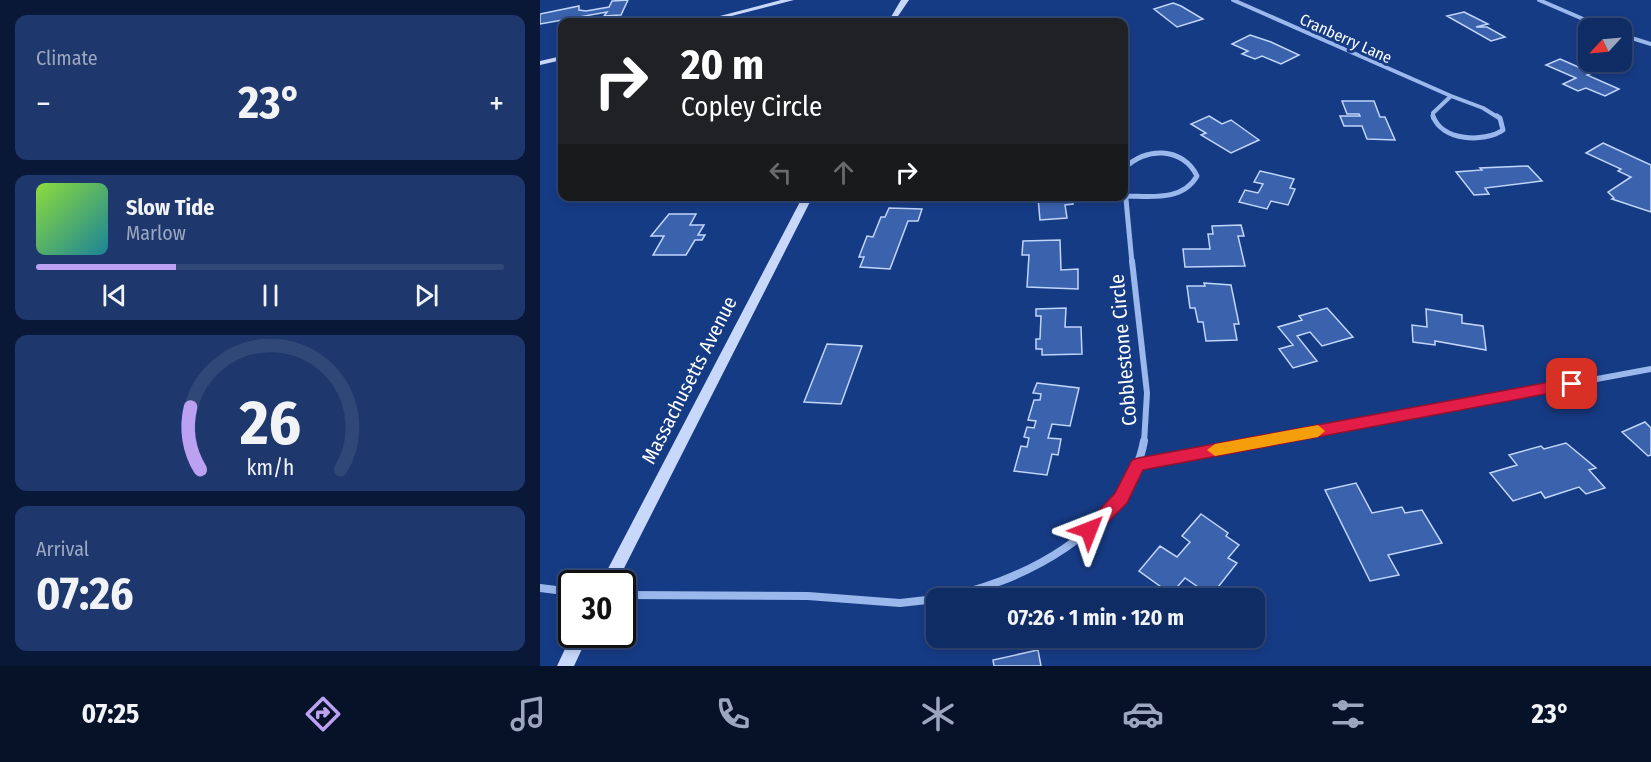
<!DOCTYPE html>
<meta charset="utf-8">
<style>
:root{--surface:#102c64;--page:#1e386d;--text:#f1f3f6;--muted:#9ca7bf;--line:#304878;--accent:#bca0f2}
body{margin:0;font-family:"Fira Sans Condensed",sans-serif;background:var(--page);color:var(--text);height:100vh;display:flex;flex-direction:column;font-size:22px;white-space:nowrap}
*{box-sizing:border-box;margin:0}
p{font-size:20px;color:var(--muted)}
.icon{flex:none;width:33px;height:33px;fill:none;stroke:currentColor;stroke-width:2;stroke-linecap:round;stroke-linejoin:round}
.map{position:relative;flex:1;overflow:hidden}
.sheet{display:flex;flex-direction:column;gap:15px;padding:15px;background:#091837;width:540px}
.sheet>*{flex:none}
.guide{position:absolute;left:18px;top:18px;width:570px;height:183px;border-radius:12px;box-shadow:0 3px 9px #0003,0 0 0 2px var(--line);background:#202124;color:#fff;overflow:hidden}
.needle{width:39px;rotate:244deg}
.controls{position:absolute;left:1038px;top:18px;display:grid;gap:12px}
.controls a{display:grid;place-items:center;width:54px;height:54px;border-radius:12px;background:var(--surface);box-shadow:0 3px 9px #0003,0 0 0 2px var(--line);font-size:30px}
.speed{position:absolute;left:18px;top:570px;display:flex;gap:12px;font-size:30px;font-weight:700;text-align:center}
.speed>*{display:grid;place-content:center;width:78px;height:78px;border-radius:50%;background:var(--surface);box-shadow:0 3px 9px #0003,0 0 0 2px var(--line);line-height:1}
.speed .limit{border:3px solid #111;border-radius:9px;background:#fff;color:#111}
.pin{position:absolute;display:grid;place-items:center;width:51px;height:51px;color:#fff;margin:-26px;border-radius:12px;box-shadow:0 3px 9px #0006}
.me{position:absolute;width:66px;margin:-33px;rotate:45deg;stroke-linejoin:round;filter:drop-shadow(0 0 4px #0008)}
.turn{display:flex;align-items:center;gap:21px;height:126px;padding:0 24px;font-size:27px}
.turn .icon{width:78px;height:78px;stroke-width:2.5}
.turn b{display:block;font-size:42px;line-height:51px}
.lanes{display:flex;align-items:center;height:57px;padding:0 24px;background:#0003;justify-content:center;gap:30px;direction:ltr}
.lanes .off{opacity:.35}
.big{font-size:45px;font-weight:700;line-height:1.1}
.sheet .card{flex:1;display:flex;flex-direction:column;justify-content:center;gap:9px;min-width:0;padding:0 21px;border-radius:12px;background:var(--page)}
.sheet .dial{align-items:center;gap:0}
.dial svg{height:156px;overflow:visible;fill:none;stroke:var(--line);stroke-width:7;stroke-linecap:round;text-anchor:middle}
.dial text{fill:var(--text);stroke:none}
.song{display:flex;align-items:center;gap:18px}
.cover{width:72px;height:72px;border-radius:9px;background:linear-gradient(135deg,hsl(90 70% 55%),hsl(190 70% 35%))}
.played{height:6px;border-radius:3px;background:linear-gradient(90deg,var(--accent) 30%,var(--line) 30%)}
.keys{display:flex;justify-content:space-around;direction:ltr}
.heat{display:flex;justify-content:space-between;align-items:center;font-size:33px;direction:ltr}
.trip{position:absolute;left:386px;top:588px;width:339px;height:60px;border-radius:12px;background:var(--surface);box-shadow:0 3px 9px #0003,0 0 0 2px var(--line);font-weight:700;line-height:60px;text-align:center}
.menu{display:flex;height:96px;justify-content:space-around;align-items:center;background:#061228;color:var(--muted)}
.menu .icon{width:42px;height:42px}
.menu .current{color:var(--accent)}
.menu b{font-size:27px;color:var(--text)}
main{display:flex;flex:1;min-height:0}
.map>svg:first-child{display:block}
</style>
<main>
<section class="sheet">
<div class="card"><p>Climate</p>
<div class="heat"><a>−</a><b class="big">23°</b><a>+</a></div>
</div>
<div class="card">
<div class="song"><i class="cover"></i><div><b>Slow Tide</b><p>Marlow</p></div></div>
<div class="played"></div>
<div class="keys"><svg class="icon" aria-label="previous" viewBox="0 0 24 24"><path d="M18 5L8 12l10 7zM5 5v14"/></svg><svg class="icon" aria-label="pause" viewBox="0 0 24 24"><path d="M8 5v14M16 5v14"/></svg><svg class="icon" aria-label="next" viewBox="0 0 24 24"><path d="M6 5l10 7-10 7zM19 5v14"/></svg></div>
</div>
<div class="card dial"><svg viewBox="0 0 100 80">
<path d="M14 69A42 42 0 1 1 86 69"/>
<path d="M14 69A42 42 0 0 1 9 37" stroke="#bca0f2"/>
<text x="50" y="56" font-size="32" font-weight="700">26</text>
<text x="50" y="72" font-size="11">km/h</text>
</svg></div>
<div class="card"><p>Arrival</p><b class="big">07:26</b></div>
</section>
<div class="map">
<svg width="1111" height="666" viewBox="0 0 1111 666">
<rect width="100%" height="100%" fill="#163b85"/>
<path fill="#3a62ad" stroke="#c0d5fa" stroke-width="1.5" d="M88,0L81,15L64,16L67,12L0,24V14L39,6V10L46,11L69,7L72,1Z
M633,3L641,6L663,19L637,27L614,9Z
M924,12L948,24L936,27H947L965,37L951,41L907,16Z
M710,35L731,42L759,55L741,64L722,56L715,59L702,54L708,51L692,44Z
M1020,59L1052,73L1047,75L1079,89L1065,96L1046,88L1038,91L1023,84L1036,78L1006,65Z
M802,101H834L840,117H845L855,140L827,139L822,126H804L800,116H820L819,114H807Z
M669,116L682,124L691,120L719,140L691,153L661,135L666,133L651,124Z
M1063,143L1111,165V212L1072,199L1074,198L1068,192L1091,177L1078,171L1081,169L1046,153Z
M988,166L1002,181L945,188L949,194L934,195L916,172L942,170L940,168Z
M720,171L754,179L750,188L755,189L748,205L731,201L727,209L699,202L705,190L718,193L723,184L714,182Z
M492,196H532L533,204L525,205L527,218L500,220L498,198Z
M349,208L382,209L378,221H368L350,269L320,267L324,257H319L327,236L333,237L341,217H345Z
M129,214H156L150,225H164L158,235H165L162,240H155L146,255H113L124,236H111Z
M701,225L704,236H698L705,266L645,267L643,249H670L668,234H673L672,226Z
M520,240L521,270L538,269V289L487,287L489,255H482L483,241Z
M664,283L691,285L699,324H694L697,340L666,341L663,322H658L655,308H650L647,286H665Z
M526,308L525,327H541L542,354L502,355V349H496V339H500L501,316H496V309Z
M787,308L813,337L782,346L770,332L757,336L777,361L753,368L739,349L753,345L738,327L762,320L759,316Z
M886,309L922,315V323L943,326L946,350L895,341V345L873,342L872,325L887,327Z
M287,344L322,346L301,404L264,402Z
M497,383L539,388L530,426L512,424L508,438L521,439L518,455L512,454L507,475L474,471L481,446L487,447L489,438L484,437L487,427L494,428L496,421L488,420L494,400H500L501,394L493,393Z
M1105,422L1111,428V455L1108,456L1082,432Z
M1026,443L1056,468L1049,470L1065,488L1046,494L1039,487L1005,498L1001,492L973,501L950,473L977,465L969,455L1001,446L1004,449Z
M816,483L832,513L862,507L865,513L882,510L902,543L848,555L859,575L830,581L785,490Z
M661,514L688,533L686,536L699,545L688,558L697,563L671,596L645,578L631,594L599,571L620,546L637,557L650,542L642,536Z
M498,650L501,666H454L453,660Z"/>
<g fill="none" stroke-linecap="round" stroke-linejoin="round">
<path stroke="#9bb8ed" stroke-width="4" d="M693,0L911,96
M999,0L1064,28
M1082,35L1111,44
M911,96L943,108L959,118
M893,118V113L911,96"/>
<path stroke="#9bb8ed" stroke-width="5" d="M893,116C902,141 944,143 963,130L960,118L957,116
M584,169C605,146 643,147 657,176C642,202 610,196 585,196
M584,178L592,263"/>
<path stroke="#9bb8ed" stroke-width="6" d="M592,261L607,393L604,443
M712,443L1111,369"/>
<path stroke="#9bb8ed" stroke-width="8" d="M598,464L720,441
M0,588L32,592
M82,595L268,596L360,603L396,599
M398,598C478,586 588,529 604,441"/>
<path fill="#c8d8fa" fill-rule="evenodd" d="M241,0H254L168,22H157Z
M361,0H369L354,22H348Z
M22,56V60L0,65V61Z
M263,196H273L76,584H60Z
M32,634H49L34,666H17Z"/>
</g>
<path fill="#e11d48" stroke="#92132f" stroke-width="1.5" d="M1032,378L1040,384L1032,389L603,470L587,503L555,535L549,537L543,535L541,530L575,493L592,460L598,458Z"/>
<path fill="#f59e0b" d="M778,425L785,431L778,437L675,456L667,450L675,444Z"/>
<g text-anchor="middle" stroke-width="6" stroke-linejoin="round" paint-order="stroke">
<g font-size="16" fill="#fff" stroke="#163b85">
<text transform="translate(806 38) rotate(24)" y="6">Cranberry Lane</text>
</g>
<g font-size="20" fill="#fff" stroke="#163b85">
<text transform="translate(583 350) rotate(-95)" y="7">Cobblestone Circle</text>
<text transform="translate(149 380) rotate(-63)" y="7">Massachusetts Avenue</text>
</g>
</g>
</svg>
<div class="controls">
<a><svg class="needle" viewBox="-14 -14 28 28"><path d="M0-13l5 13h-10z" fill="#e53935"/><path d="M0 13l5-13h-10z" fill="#9ca7bf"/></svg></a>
</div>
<div class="speed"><div class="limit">30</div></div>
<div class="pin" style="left:1032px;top:384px;background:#d93025"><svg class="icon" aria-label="arrive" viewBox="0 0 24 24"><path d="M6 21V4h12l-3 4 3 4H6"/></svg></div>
<svg class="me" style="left:549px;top:530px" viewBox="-20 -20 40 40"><path d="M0-17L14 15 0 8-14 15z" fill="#e11d48" stroke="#fff" stroke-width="4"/></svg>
<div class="trip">07:26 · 1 min · 120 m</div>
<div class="guide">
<div class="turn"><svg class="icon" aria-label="right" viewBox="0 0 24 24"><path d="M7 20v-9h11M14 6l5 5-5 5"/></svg><div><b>20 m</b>Copley Circle</div></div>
<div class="lanes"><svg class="icon off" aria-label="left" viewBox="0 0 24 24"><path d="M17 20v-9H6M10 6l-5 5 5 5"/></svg><svg class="icon off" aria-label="ahead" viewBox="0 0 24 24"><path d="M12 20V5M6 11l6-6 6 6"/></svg><svg class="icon" aria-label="right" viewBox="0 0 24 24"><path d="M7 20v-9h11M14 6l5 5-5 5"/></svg></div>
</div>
</div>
</main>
<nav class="menu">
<b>07:25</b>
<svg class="icon current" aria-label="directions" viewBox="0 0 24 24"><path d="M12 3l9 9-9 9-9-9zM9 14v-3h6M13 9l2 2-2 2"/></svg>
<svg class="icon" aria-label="music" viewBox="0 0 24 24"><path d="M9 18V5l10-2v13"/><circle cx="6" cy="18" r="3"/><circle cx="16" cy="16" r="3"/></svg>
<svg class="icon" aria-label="phone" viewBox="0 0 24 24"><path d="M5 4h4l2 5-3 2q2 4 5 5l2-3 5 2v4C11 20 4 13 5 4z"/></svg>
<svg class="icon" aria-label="climate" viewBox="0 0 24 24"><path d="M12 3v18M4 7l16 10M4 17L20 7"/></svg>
<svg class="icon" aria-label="car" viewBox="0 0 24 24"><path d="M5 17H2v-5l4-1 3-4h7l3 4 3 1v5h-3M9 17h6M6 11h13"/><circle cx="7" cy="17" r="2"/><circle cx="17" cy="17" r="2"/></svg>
<svg class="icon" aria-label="filters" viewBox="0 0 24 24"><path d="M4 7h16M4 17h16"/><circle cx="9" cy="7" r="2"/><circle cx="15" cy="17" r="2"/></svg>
<b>23°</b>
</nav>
